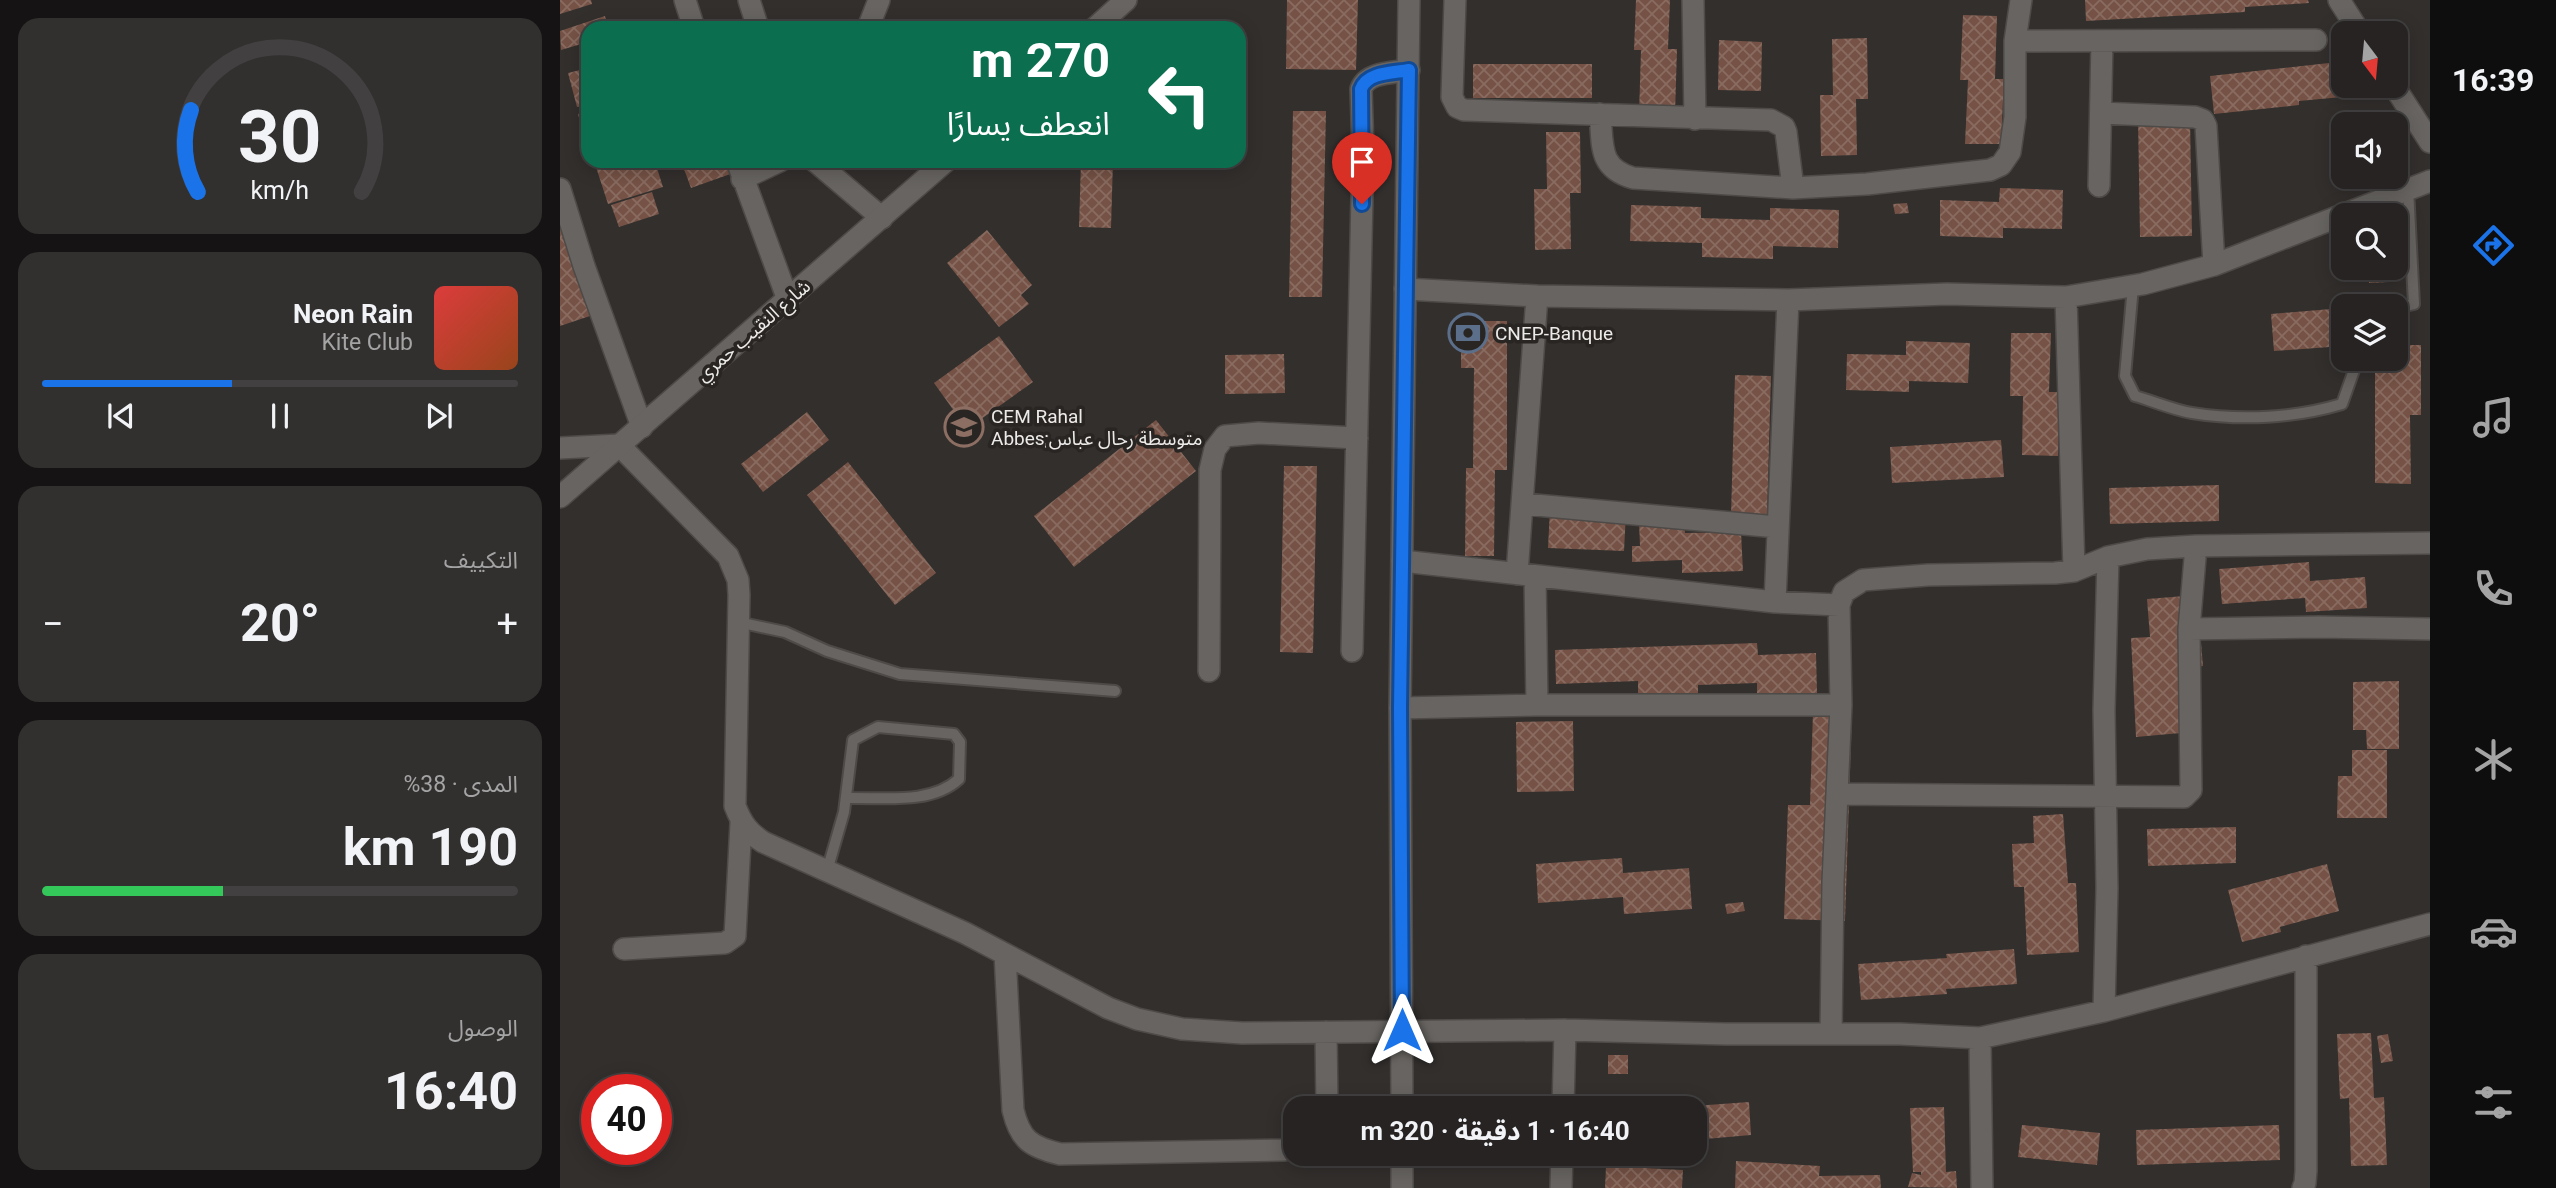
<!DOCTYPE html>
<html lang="ar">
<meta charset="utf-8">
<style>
:root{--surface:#262322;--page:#322f2f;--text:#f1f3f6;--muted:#a4a4a5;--line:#424040;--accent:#1a73e8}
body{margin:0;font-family:Roboto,"Noto Sans Arabic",sans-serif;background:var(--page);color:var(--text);direction:rtl;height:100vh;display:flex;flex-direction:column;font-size:26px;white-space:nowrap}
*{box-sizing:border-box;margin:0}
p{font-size:23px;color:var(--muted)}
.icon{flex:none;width:38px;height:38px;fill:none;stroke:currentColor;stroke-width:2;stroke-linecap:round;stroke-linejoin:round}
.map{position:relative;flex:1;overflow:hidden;direction:ltr}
.side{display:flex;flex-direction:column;gap:18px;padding:18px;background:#151313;width:560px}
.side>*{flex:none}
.guide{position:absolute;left:21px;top:21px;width:665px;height:147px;border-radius:21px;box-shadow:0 4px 18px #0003,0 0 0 2px var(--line);direction:rtl;background:#0b6e4f;color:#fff;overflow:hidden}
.needle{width:46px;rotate:164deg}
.buttons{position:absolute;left:1771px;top:21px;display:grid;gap:14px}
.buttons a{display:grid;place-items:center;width:77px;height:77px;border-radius:14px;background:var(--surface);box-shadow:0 4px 18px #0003,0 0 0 2px var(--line);font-size:35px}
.speed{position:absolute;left:21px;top:1074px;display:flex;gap:14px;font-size:35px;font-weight:700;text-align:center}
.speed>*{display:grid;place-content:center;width:91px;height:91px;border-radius:50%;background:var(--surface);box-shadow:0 4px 18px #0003,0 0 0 2px var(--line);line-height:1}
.speed .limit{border:10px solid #d22;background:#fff;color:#111}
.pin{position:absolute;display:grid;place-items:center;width:60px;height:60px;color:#fff;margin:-72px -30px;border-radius:50% 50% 50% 0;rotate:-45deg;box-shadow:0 0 7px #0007}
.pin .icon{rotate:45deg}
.me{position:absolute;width:77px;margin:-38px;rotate:0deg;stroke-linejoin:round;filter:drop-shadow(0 0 5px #0008)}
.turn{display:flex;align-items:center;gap:24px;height:147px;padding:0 21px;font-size:32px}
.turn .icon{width:91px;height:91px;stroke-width:2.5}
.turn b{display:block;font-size:49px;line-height:60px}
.big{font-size:52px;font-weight:700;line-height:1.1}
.side .widget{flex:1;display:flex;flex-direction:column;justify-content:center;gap:10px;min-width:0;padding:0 24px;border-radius:21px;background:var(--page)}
.side .dial{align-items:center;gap:0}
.dial svg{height:182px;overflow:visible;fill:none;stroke:var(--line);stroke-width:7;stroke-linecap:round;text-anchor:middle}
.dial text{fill:var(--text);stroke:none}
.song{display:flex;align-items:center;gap:21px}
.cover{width:84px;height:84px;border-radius:10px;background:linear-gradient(135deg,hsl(0 70% 55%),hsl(20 70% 35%))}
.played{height:7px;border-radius:4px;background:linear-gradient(90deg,var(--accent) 40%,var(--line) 40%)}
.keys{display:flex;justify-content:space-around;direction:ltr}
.heat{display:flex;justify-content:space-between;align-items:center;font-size:38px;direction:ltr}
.charge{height:10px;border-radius:5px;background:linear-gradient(90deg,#34c759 38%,var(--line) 0)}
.trip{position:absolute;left:723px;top:1096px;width:424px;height:70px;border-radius:21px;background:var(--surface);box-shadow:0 4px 18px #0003,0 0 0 2px var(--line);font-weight:700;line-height:70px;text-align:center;direction:rtl}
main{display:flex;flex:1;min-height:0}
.dock{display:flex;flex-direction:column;width:126px;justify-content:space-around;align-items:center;background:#0f0e0e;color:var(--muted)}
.dock .icon{width:49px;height:49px}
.dock .active{color:var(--accent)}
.dock b{font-size:32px;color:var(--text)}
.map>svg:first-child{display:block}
</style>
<main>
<nav class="dock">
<b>16:39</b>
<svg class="icon active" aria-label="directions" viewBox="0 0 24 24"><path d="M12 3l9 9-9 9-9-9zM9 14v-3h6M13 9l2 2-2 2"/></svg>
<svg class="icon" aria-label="music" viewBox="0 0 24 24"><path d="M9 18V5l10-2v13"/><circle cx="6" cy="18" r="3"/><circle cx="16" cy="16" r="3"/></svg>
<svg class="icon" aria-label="phone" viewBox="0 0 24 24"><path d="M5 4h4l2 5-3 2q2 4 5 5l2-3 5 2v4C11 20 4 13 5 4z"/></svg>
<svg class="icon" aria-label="climate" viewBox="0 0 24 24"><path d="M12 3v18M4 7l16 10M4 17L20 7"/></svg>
<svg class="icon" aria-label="car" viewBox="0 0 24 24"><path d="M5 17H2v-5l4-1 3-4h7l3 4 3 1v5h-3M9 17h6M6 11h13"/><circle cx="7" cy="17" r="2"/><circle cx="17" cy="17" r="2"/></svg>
<svg class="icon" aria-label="filters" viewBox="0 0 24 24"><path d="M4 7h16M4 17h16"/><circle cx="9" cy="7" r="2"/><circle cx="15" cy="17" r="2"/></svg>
</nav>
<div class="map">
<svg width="1870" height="1188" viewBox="0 0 1870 1188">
<defs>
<pattern id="building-cross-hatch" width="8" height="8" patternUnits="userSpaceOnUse" patternTransform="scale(1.75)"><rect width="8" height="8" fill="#755245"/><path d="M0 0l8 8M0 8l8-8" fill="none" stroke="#896b60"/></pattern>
</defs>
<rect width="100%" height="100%" fill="#322f2d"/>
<path fill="url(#building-cross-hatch)" d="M0,0H31L32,4L0,14Z
M727,0H798L796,70L726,69Z
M1076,0H1110L1108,49H1117L1115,114H1079L1081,50H1074Z
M1525,0H1748L1749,3L1685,7V12L1526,21Z
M1403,15L1437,16L1435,79H1444L1441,144H1405L1408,80H1400Z
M45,16L48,28H28V42L1,50L0,31Z
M1307,38L1308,99H1296L1297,155L1261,156L1260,95H1273L1272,39Z
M1159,40L1202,42L1201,91L1158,90Z
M1778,62L1782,97L1739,101V105L1654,114L1650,76Z
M913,64H1032V98H913Z
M28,68V104L17,107L8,73Z
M28,111V147H27L18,114Z
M733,111H766L762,297H729Z
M1630,117L1632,236L1580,237L1578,118Z
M986,132H1020L1021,193H1010L1011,249L975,250L974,189H987Z
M46,161H69L72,170L95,162L103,187L48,204L35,164Z
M71,161H93V162L73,168Z
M121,161H172L176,172L131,188Z
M521,161H553L551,228L519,227Z
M1440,188L1503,190L1502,229L1443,228V238L1380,236V200L1439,202Z
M92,192L99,214L59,227L51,205Z
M1347,203L1349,213L1335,214L1333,204Z
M1071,205L1141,207V218L1210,220V208L1279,210L1278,248L1213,246V259L1142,257V243L1070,241Z
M0,219L42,312L0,326Z
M427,230L472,285L461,295L469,304L439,327L387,263Z
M1809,268H1829V282L1809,283Z
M1783,308V346L1714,351L1711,314Z
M901,321H947V470H935L934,556H905L906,468H913L914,368H901Z
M1451,333H1491L1489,392H1500L1498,456L1462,455L1463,396H1450Z
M439,336L473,382L407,429L374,383Z
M1346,341L1410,343L1408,383L1349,381V392L1286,390L1287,354L1346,355Z
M1836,345H1861V415H1850L1851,484L1815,483V359H1836Z
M724,354L725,393L665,394V355Z
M1175,375L1211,376L1207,516L1171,515Z
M247,412L269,440L203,492L181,464Z
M596,420L636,471L514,567L474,516Z
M1441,440L1444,477L1332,483L1330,447Z
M288,462L376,573L335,605L247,495Z
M724,466H757L753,653L720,652Z
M1659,485V521L1550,524L1549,488Z
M990,509L1066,512L1064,551L988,548Z
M1124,521L1125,533L1181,532L1183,571L1122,573V560L1072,562V546H1080L1079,522Z
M1749,562L1750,581L1805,577L1807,608L1746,612L1745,598L1662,604L1659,569Z
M1637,595L1643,666L1627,668L1632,732L1576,737L1571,638L1590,637L1587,599Z
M1197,643L1198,655L1256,653L1257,693L1197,695V683L1138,685V693L1078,695V681L996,684L995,650Z
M1839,681V749H1807L1806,730H1793V682Z
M1253,712L1292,713L1285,921L1224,919L1228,805H1250Z
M1013,721L1014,791L957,792L956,722Z
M1792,750H1827V818H1777L1778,776H1792Z
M1503,814L1508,883H1516L1519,952L1467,955L1464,887H1454L1452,844L1474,843L1473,816Z
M1676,827V863L1588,866L1587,829Z
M1062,858L1063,873L1129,868L1132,909L1064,914L1063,897L978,903L976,864Z
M1767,864L1779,911L1720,927L1721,932L1682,942L1668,890Z
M1183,902L1185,911L1167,914L1165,904Z
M1454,949L1457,984L1386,989L1387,994L1301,1000L1298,964L1387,958L1386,954Z
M1811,1033L1814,1098L1824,1097L1827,1165L1791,1166L1789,1098L1780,1099L1777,1034Z
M1828,1034L1833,1061L1821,1063L1817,1036Z
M1048,1055H1068V1074H1048Z
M1189,1102L1191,1135L1134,1140V1106Z
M1384,1107L1386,1172L1396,1171L1397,1188L1348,1187L1352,1173L1361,1175V1172H1353L1350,1108Z
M1462,1125L1540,1133L1537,1165L1458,1157Z
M1719,1125L1720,1160L1577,1165L1576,1130Z
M1176,1161L1260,1166L1259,1176L1320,1175L1321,1188H1175Z
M1046,1166L1123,1170L1122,1188H1045Z"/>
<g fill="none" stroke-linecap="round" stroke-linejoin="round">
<g stroke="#4d4a48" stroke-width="14">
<path id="lane" d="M1573,286L1565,376L1575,396C1593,401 1613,410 1632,413C1682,421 1735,418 1782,404L1798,359
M1836,308L1854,304L1848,189
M178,622L225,632L267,651L340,674L555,691
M267,871L284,812L293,740L318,727L394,734L400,742L399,779C371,805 322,797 286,798"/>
</g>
<g stroke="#4d4a48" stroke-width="24">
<path id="street" d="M125,0L134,28
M189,0L198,28
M895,0L892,97L897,107L904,110L1211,120L1224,127L1226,132L1233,188
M1133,0L1135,119
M1779,0L1800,33
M308,28L319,0
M1455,41L1756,40
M1834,86L1870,142
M1541,113L1635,117L1643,120L1646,126L1654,265
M1040,114C1043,145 1038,168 1073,178L1233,188L1307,184L1430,170L1441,165L1450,152L1455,117V41L1461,0
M177,161L228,300
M255,161L322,218
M182,179L220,161
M1539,186L1542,41
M0,189L24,266L82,427
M845,289L977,296L1228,300L1387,294L1506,297L1583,284L1654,265L1870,181
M1506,297L1514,571
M0,448L59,445L168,556L178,580L179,595L175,806C182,824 188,832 203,842L405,933L548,1008L577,1019L622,1029L682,1033L1005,1030L1166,1034H1340L1420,1038L1544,1011L1870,924
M964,504L1217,527
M842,561L1215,602L1279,605
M957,574L977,296
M975,576L977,705
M1215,602L1228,300
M1629,629L1759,627L1870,629
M792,651L803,151L801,89C807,72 832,73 849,70
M649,671L650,470L655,449L665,436L699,433L797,438
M840,708L977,705H1281
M1277,794L1624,797L1631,790L1629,629L1636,546
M64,949L165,943L175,936L181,823
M445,954L453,1110C460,1140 471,1147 500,1154L724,1150L735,1148
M1544,1011L1547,888L1544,710L1548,557
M766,1032L767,1108
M1271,1034L1273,882L1281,705L1279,605L1284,592L1303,580L1368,575L1495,573L1514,571L1548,557L1587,549L1636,546L1870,543
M1420,1038L1422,1188
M1003,1108L1005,1030
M1001,1188L1002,1153
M1743,1188L1745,1183L1746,1171V956"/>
</g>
<g stroke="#4d4a48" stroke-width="24">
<path id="secondary" d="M535,28L566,0
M0,497L386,161
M842,1108L840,708L849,0
M842,1188V1153"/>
</g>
<use href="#lane" stroke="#676461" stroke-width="10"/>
<use href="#street" stroke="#676461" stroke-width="21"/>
<use href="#secondary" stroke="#676461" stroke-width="21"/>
</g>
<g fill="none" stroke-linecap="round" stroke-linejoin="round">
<g stroke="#114b97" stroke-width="18">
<path id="route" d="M802,204L801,89C807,72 833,73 849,70L840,708L842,1030"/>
</g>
<use href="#route" stroke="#1a73e8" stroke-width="12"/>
</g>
<defs>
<g id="bank-ring" transform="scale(2.0125)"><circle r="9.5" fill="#282523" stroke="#5c6f8a" stroke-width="1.5"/><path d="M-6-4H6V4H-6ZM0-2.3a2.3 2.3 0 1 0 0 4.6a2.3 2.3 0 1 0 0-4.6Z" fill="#5c6f8a"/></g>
<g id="school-ring" transform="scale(2.0125)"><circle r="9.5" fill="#282523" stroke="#8d6e63" stroke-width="1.5"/><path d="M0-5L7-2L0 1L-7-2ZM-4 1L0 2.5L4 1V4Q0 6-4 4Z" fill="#8d6e63"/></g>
</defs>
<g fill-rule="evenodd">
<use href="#bank-ring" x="908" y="333"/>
<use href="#school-ring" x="404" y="427"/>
</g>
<g text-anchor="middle" stroke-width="7" stroke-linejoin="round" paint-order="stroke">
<g font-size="19" fill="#edebe9" stroke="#282523">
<text transform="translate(193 330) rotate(-41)" y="7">شارع النقيب حمري</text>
</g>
<g font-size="19" fill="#edebe9" stroke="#282523" text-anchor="start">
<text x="935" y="340">CNEP-Banque</text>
<text x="431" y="423">CEM Rahal<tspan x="431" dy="22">Abbes;متوسطة رحال عباس</tspan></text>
</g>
</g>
</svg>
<div class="buttons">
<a><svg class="needle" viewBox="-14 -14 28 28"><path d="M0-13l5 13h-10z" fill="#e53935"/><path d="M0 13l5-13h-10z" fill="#a4a4a5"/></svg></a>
<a><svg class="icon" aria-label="sound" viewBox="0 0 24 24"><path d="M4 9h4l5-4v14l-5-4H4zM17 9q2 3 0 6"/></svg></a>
<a><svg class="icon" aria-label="search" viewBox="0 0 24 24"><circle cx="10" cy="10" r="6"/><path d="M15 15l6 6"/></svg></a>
<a><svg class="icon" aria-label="layers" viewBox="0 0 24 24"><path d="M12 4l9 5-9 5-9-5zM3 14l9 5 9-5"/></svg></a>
</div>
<div class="speed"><div class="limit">40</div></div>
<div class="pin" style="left:802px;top:204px;background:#d93025"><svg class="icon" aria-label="arrive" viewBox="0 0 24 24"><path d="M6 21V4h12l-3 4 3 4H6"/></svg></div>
<svg class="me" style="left:842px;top:1030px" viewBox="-20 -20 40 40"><path d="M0-17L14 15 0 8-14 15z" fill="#1a73e8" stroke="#fff" stroke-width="4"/></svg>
<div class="trip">16:40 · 1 دقيقة · 320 m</div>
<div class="guide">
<div class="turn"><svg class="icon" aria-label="left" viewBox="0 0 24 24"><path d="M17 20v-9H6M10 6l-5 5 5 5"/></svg><div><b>270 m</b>انعطف يسارًا</div></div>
</div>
</div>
<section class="side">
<div class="widget dial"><svg viewBox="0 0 100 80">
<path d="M14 69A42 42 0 1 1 86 69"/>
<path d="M14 69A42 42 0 0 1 11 33" stroke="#1a73e8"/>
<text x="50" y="56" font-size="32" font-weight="700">30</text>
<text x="50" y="72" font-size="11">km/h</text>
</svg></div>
<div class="widget">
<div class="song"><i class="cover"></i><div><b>Neon Rain</b><p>Kite Club</p></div></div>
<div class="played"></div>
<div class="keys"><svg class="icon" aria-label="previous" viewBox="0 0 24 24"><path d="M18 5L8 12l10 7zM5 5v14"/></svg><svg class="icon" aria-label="pause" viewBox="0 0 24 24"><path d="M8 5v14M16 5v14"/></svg><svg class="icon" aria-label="next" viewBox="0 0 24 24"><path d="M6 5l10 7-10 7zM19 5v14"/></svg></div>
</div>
<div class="widget"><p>التكييف</p>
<div class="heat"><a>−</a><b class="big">20°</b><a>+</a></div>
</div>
<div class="widget"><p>المدى · 38%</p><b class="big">190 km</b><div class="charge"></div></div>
<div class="widget"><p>الوصول</p><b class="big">16:40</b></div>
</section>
</main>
